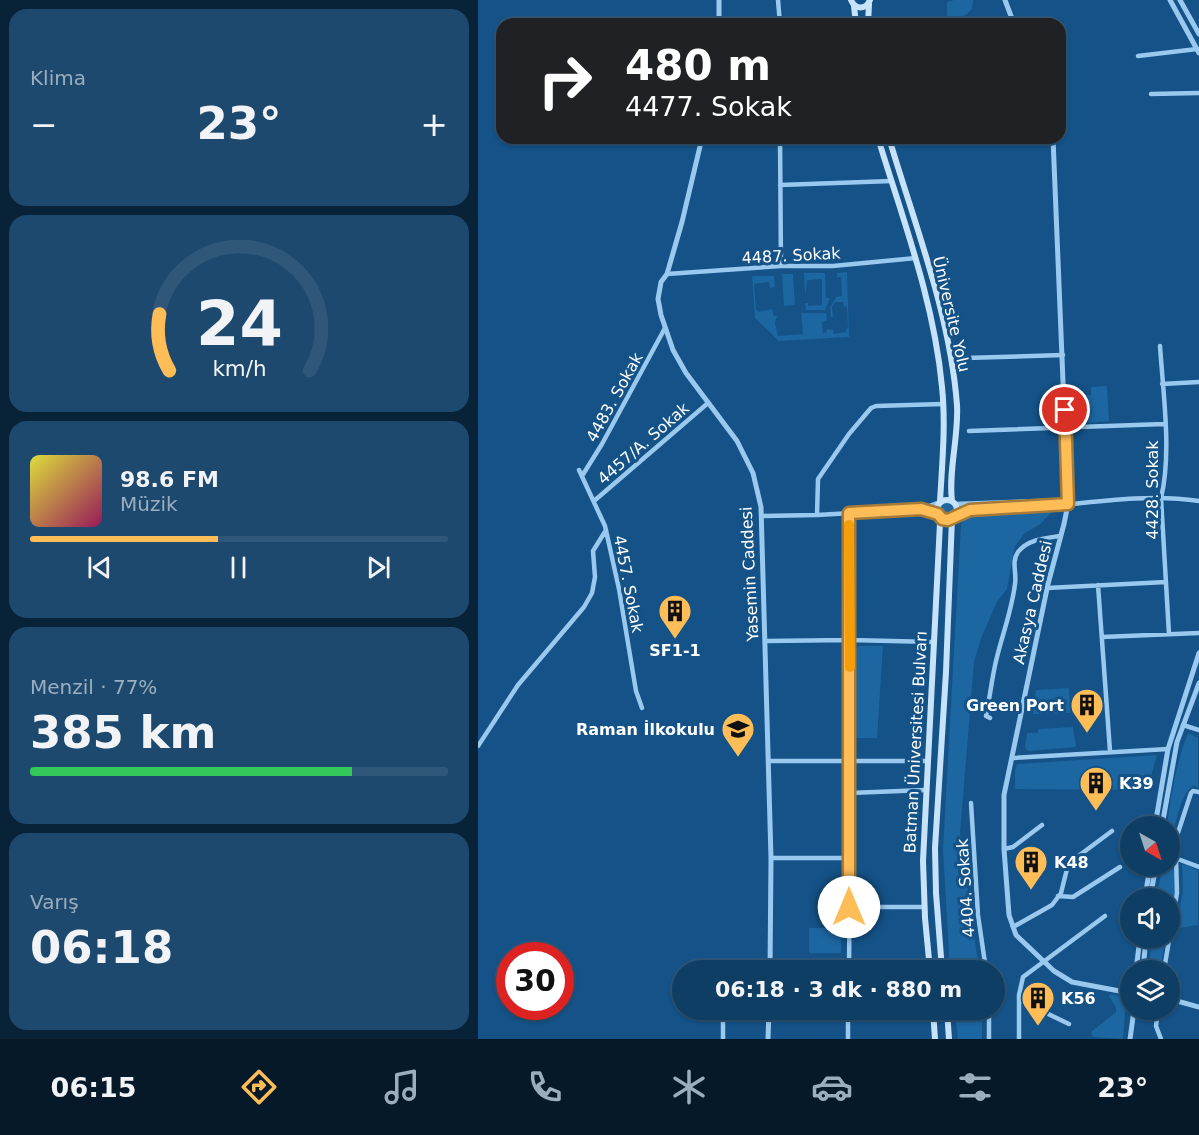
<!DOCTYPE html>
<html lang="tr">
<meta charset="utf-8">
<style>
:root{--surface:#0f3e65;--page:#1d496e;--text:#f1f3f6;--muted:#9baebf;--line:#2f5779;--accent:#ffbd57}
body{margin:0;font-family:"DejaVu Sans",sans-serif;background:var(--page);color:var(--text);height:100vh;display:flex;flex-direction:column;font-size:22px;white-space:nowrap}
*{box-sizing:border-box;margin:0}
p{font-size:20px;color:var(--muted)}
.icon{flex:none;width:33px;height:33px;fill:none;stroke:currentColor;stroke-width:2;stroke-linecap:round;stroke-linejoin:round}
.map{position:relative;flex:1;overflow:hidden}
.drawer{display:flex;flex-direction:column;gap:9px;padding:9px;background:#082238;width:478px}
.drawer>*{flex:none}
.hud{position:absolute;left:18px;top:18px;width:570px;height:126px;border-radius:18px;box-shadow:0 2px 4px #0004,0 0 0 2px var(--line);background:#202124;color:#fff;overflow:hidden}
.needle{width:39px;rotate:141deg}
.tools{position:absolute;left:642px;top:816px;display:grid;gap:12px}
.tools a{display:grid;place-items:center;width:60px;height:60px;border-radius:50%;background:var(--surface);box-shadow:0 2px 4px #0004,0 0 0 2px var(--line);font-size:30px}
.speed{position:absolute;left:18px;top:942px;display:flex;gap:12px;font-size:30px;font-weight:700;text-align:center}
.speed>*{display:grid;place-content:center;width:78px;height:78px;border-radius:50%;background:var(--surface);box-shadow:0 2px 4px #0004,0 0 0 2px var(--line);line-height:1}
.speed .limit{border:9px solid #d22;background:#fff;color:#111}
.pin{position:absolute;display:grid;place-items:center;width:51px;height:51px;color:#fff;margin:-26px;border:3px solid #fff;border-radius:50%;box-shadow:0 2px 6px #0007}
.me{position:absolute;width:66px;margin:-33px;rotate:0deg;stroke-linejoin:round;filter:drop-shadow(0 0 4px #0008)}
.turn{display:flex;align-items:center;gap:21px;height:126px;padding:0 30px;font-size:27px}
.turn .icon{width:78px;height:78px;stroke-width:2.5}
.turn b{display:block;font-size:42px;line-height:51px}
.big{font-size:45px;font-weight:600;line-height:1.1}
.drawer .tile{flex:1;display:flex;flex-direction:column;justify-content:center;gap:9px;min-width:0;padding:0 21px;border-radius:18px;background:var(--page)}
.drawer .dial{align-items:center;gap:0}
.dial svg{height:156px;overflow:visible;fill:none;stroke:var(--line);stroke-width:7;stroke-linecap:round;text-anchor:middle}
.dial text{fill:var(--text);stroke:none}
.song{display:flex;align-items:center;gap:18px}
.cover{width:72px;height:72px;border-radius:9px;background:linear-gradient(135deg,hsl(60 70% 55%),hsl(330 70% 35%))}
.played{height:6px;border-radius:3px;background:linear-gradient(90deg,var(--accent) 45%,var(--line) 45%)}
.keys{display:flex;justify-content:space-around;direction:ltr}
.heat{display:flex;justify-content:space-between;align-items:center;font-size:33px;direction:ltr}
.charge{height:9px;border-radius:4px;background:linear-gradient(90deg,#34c759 77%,var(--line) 0)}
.trip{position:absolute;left:194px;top:960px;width:333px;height:60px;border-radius:30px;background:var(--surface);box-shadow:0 2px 4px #0004,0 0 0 2px var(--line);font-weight:600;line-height:60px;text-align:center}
.dock{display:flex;height:96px;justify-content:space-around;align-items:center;background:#061928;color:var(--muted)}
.dock .icon{width:42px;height:42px}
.dock .selected{color:var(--accent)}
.dock b{font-size:27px;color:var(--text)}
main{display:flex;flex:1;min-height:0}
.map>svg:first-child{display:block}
</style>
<main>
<section class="drawer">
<div class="tile"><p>Klima</p>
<div class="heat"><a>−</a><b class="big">23°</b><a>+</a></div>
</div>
<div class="tile dial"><svg viewBox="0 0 100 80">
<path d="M14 69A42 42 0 1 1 86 69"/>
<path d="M14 69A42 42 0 0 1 9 40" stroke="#ffbd57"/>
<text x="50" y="56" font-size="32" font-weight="700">24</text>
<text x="50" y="72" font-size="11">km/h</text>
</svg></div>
<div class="tile">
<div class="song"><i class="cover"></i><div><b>98.6 FM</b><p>Müzik</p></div></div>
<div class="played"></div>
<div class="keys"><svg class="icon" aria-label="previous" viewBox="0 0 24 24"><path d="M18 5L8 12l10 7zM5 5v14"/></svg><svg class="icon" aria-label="pause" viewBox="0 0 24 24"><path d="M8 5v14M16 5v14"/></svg><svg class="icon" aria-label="next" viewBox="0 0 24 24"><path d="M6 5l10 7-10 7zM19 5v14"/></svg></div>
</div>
<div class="tile"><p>Menzil · 77%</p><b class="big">385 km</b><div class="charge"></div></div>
<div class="tile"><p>Varış</p><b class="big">06:18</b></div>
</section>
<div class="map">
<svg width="721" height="1039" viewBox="0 0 721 1039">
<rect width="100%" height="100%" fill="#145287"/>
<path fill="#1c66a1" d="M476,0H495C495,13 488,15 477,20L478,24H469V2Z
M369,272L371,337L301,341L277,318L274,276H296L297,287L292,288L291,282L276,284L278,309L281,312L294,309L296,316H299L297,323L300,336L325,334L323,313H348L349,321L344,322L345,333L349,332V329L355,330L356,334L368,332V329L370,328L369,307L366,306L365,302H357L354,307L355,317H353L352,308L358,297L364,296L363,277H359V273Z
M326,273H347L348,298H352L347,310H328L327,303H330V306L344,305V279L329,280L328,292H327Z
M315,274L317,305L306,306L304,274Z
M629,386L631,421L596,424L595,396L613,395V387Z
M460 509a8 8 0 1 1 16 0a8 8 0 1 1-16 0Z
M512,511L574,512L562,524L546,534L537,546L529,589L519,602L504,636L496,662L482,834L501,970H472L465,850L483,524L489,516Z
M380,646H405L399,738H376V650Z
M591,688L592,713L555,714L558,690Z
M595,727L598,747L550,751L547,748L549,733H560V729Z
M710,733L720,738V788L716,785C702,792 696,831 692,846V826H689C693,795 698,763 710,733Z
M679,755L669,790L537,789V770L539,764Z
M692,862C703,878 695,903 692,921V898H679L684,866H692Z
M707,864L720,871V925L702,928L699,926L705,889L704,865Z
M331,928H363V953H331Z
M674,938H688L682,970H670Z
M279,963V970H250V964Z
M632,994L646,997L648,1000L645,1039L615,1037L613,1032L638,1012V1007L631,997Z
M477,1010H504V1039H480Z"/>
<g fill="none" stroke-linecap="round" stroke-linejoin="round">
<path stroke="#99c9ef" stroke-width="4.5" d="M300,0L302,24
M660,56L719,49
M673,94L721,93
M302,138L303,266
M302,185L414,181
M189,274L303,266H355L438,258
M682,346C685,392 694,454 683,498L691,634
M487,358L585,355
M684,384L721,382
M491,431L686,424
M101,470L127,526L141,589L158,691L164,708
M104,476L124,444L187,328
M116,501L230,403
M477,504L590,500
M460,514L443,509L462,502
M339,515L340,479L371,434L393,408L398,406L465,404
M284,516L339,515L443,509
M476,516C500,504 549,508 577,506C624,501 673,494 721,501
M620,585L632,751
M569,588L688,582
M624,637L721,633
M288,641L372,640L455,642
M512,718L508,716C512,697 514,676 519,657C525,633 534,609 537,584C539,573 533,562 540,552C550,539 568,538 582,536
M705,725L721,730
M0,746L40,685L106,607L114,593L117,577L115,551L128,530
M534,758L690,749
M291,761H449
M371,793L448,790
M493,803L500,915L508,970
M526,849L535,847L564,825
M692,857L713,793L715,791L721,792
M293,858H371
M697,858L721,867
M580,896L595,897L642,867
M371,907H447
M535,927L574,905L583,893L589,869L595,860L634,831
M371,970L373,751L371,513
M686,970L699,893L698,858
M541,1000L591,1024
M680,1010L678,1026L683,1039
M370,1012L456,1014
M245,1039V1010
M370,1039V1010
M511,1039V1010
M541,1039V995L545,977L627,916"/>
<path stroke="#99c9ef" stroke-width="5" d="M527,0L536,24
M692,0L721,53
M702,0L721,34
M241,24V0
M224,138L204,222L189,274L183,282L180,299L183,315L195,350L208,373L259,441L275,473L283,507L293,858L292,970
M575,138L590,504L586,524L570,584L526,795V849L531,915L538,935L576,971L594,982L652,993
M677,826L690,749L721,653
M684,826L699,742L721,683
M667,898L672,866
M672,898L678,866
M658,970L662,938
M665,970L668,938
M692,999L721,1007
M290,1039L291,1010
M652,1039L656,1010"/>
<path stroke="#c7e3fa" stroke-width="6" d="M373,0C377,10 388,10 392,0
M376,6L378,24
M390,24L391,4
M400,138C425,220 456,301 464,387C468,425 464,464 462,502
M411,138C437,226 472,313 479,405C481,435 470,472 474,501
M459 510a10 10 0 1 1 20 0a10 10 0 1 1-20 0Z
M452,970L447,918L445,861L462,523L460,514
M464,970L458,893L457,848L468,672L474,518
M455,1010L457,1039
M469,1010L471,1039"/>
</g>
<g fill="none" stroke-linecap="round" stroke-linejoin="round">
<g stroke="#a67b39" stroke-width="15">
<path id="route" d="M371,907V513L443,509L460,514L464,519L470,520L492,510L590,504L587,410"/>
</g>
<use href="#route" stroke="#ffbd57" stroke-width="10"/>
<path stroke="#f59e0b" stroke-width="10" d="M371,525L372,667"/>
</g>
<defs>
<g id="building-pin" transform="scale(1.725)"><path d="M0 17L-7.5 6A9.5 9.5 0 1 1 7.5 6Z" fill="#ffbd57" stroke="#145287"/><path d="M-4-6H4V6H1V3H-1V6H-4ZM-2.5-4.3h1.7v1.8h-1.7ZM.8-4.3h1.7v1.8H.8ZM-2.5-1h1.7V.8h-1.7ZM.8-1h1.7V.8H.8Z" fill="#111"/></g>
<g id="school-pin" transform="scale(1.725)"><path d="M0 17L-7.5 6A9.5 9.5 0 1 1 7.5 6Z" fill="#ffbd57" stroke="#145287"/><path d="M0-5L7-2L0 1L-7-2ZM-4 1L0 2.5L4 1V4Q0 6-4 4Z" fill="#111"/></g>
</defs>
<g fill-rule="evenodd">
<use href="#building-pin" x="197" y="611"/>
<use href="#building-pin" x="609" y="705"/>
<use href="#school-pin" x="260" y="729"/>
<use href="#building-pin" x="618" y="783"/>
<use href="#building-pin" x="553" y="862"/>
<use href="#building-pin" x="560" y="998"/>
</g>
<g text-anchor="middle" stroke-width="6" stroke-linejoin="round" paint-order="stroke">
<g font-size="16" fill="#fff" stroke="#145287">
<text transform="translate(313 255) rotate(-3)" y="6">4487. Sokak</text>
<text transform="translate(474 314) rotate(77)" y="6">Üniversite Yolu</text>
<text transform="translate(136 397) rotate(-61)" y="6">4483. Sokak</text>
<text transform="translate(165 443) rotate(-41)" y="6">4457/A. Sokak</text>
<text transform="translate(674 490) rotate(-90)" y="6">4428. Sokak</text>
<text transform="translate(271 574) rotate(-93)" y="6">Yasemin Caddesi</text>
<text transform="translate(151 584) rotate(79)" y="6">4457. Sokak</text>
<text transform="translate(554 602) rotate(-77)" y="6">Akasya Caddesi</text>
<text transform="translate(437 742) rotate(-87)" y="6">Batman Üniversitesi Bulvarı</text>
<text transform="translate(487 888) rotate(-94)" y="6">4404. Sokak</text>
</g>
<g font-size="16" font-weight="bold" fill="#fff" stroke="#145287" text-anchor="start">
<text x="197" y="656" text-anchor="middle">SF1-1</text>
<text x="586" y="711" text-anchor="end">Green Port</text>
<text x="237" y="735" text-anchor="end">Raman İlkokulu</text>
<text x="641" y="789">K39</text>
<text x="576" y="868">K48</text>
<text x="583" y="1004">K56</text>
</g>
</g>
</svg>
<div class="tools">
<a><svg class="needle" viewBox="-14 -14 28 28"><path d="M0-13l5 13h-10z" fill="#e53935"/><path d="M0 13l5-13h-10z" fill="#9baebf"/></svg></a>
<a><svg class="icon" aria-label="sound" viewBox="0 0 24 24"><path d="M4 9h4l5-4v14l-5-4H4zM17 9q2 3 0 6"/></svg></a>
<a><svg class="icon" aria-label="layers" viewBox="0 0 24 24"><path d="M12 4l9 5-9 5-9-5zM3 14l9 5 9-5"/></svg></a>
</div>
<div class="speed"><div class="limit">30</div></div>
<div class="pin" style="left:587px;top:410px;background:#d93025"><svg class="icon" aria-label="arrive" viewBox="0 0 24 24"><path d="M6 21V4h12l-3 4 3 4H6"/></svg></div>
<svg class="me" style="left:371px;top:907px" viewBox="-20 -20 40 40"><circle r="19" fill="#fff"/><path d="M0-13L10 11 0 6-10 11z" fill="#ffbd57"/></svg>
<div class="trip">06:18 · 3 dk · 880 m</div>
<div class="hud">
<div class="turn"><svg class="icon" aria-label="right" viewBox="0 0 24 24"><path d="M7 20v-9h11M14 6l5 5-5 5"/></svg><div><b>480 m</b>4477. Sokak</div></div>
</div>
</div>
</main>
<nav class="dock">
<b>06:15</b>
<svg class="icon selected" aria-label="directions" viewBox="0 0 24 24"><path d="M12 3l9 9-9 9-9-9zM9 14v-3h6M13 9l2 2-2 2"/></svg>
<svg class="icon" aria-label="music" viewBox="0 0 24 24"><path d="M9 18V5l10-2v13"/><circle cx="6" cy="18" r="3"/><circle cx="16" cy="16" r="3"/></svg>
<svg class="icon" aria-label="phone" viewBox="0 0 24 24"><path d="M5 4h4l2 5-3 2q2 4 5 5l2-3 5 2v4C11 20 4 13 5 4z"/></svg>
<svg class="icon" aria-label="climate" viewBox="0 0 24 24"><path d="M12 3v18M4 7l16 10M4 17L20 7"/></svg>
<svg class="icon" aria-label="car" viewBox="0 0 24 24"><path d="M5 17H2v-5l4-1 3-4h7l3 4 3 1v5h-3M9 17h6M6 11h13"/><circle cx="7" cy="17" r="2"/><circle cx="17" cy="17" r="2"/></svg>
<svg class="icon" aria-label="filters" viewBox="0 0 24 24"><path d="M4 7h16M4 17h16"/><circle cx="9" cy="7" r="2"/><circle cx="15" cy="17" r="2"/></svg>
<b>23°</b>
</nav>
